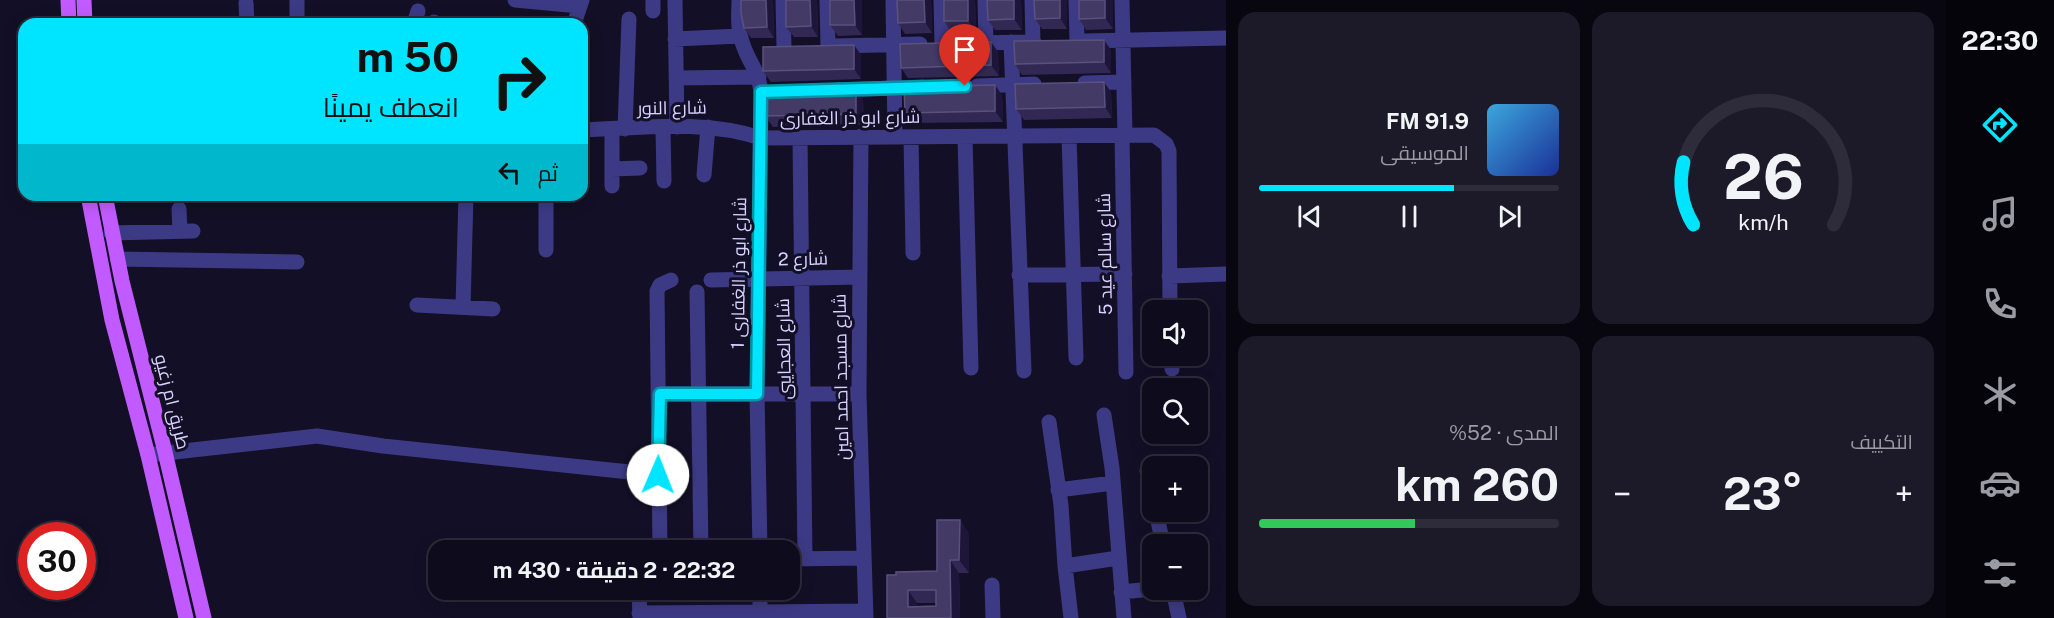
<!DOCTYPE html>
<html lang="ar">
<meta charset="utf-8">
<style>
:root{--surface:#0e0b1c;--page:#1c1929;--text:#f1f3f6;--muted:#9b9ba3;--line:#2e2b3b;--accent:#00e5ff}
body{margin:0;font-family:"Public Sans",Cairo,sans-serif;background:var(--page);color:var(--text);direction:rtl;height:100vh;display:flex;flex-direction:column;font-size:22px;white-space:nowrap}
*{box-sizing:border-box;margin:0}
p{font-size:20px;color:var(--muted)}
.icon{flex:none;width:33px;height:33px;fill:none;stroke:currentColor;stroke-width:2;stroke-linecap:round;stroke-linejoin:round}
.map{position:relative;flex:1;overflow:hidden;direction:ltr}
.sheet{display:flex;flex-direction:column;gap:12px;padding:12px;background:#08060f;width:720px}
.sheet>*{flex:none}
.hud{position:absolute;left:18px;top:18px;width:570px;height:183px;border-radius:18px;box-shadow:0 3px 15px #0003,0 0 0 2px var(--line);direction:rtl;background:#00e5ff;color:#111;overflow:hidden}
.fabs{position:absolute;left:1142px;top:300px;display:grid;gap:12px}
.fabs a{display:grid;place-items:center;width:66px;height:66px;border-radius:12px;background:var(--surface);box-shadow:0 3px 15px #0003,0 0 0 2px var(--line);font-size:30px}
.speed{position:absolute;left:18px;top:522px;display:flex;gap:12px;font-size:30px;font-weight:700;text-align:center}
.speed>*{display:grid;place-content:center;width:78px;height:78px;border-radius:50%;background:var(--surface);box-shadow:0 3px 15px #0003,0 0 0 2px var(--line);line-height:1}
.speed .limit{border:9px solid #d22;background:#fff;color:#111}
.pin{position:absolute;display:grid;place-items:center;width:51px;height:51px;color:#fff;margin:-62px -26px;border-radius:50% 50% 50% 0;rotate:-45deg;box-shadow:0 0 6px #0007}
.pin .icon{rotate:45deg}
.me{position:absolute;width:66px;margin:-33px;rotate:1deg;stroke-linejoin:round;filter:drop-shadow(0 0 4px #0008)}
.turn{display:flex;align-items:center;gap:21px;height:126px;padding:0 30px;font-size:27px}
.turn .icon{width:78px;height:78px;stroke-width:2.5}
.turn b{display:block;font-size:42px;line-height:51px}
.then{display:flex;align-items:center;height:57px;padding:0 30px;background:#0003;gap:12px;font-size:22px}
.big{font-size:45px;font-weight:700;line-height:1.1}
.sheet .widget{flex:1;display:flex;flex-direction:column;justify-content:center;gap:9px;min-width:0;padding:0 21px;border-radius:18px;background:var(--page)}
.sheet .dial{align-items:center;gap:0}
.dial svg{height:156px;overflow:visible;fill:none;stroke:var(--line);stroke-width:7;stroke-linecap:round;text-anchor:middle}
.dial text{fill:var(--text);stroke:none}
.song{display:flex;align-items:center;gap:18px}
.cover{width:72px;height:72px;border-radius:9px;background:linear-gradient(135deg,hsl(200 70% 55%),hsl(230 70% 35%))}
.played{height:6px;border-radius:3px;background:linear-gradient(90deg,var(--accent) 65%,var(--line) 65%)}
.keys{display:flex;justify-content:space-around;direction:ltr}
.heat{display:flex;justify-content:space-between;align-items:center;font-size:33px;direction:ltr}
.charge{height:9px;border-radius:4px;background:linear-gradient(90deg,#34c759 52%,var(--line) 0)}
.sheet .tiles{flex:1;display:grid;gap:12px;grid-template-columns:repeat(2,1fr)}
.trip{position:absolute;left:428px;top:540px;width:372px;height:60px;border-radius:18px;background:var(--surface);box-shadow:0 3px 15px #0003,0 0 0 2px var(--line);font-weight:700;line-height:60px;text-align:center;direction:rtl}
main{display:flex;flex:1;min-height:0}
.tab-bar{display:flex;flex-direction:column;width:108px;justify-content:space-around;align-items:center;background:#06040b;color:var(--muted)}
.tab-bar .icon{width:42px;height:42px}
.tab-bar .selected{color:var(--accent)}
.tab-bar b{font-size:27px;color:var(--text)}
.map>svg:first-child{display:block}
</style>
<main>
<nav class="tab-bar">
<b>22:30</b>
<svg class="icon selected" aria-label="directions" viewBox="0 0 24 24"><path d="M12 3l9 9-9 9-9-9zM9 14v-3h6M13 9l2 2-2 2"/></svg>
<svg class="icon" aria-label="music" viewBox="0 0 24 24"><path d="M9 18V5l10-2v13"/><circle cx="6" cy="18" r="3"/><circle cx="16" cy="16" r="3"/></svg>
<svg class="icon" aria-label="phone" viewBox="0 0 24 24"><path d="M5 4h4l2 5-3 2q2 4 5 5l2-3 5 2v4C11 20 4 13 5 4z"/></svg>
<svg class="icon" aria-label="climate" viewBox="0 0 24 24"><path d="M12 3v18M4 7l16 10M4 17L20 7"/></svg>
<svg class="icon" aria-label="car" viewBox="0 0 24 24"><path d="M5 17H2v-5l4-1 3-4h7l3 4 3 1v5h-3M9 17h6M6 11h13"/><circle cx="7" cy="17" r="2"/><circle cx="17" cy="17" r="2"/></svg>
<svg class="icon" aria-label="filters" viewBox="0 0 24 24"><path d="M4 7h16M4 17h16"/><circle cx="9" cy="7" r="2"/><circle cx="15" cy="17" r="2"/></svg>
</nav>
<section class="sheet">
<div class="tiles">
<div class="widget dial"><svg viewBox="0 0 100 80">
<path d="M14 69A42 42 0 1 1 86 69"/>
<path d="M14 69A42 42 0 0 1 9 37" stroke="#00e5ff"/>
<text x="50" y="56" font-size="32" font-weight="700">26</text>
<text x="50" y="72" font-size="11">km/h</text>
</svg></div>
<div class="widget">
<div class="song"><i class="cover"></i><div><b>91.9 FM</b><p>الموسيقى</p></div></div>
<div class="played"></div>
<div class="keys"><svg class="icon" aria-label="previous" viewBox="0 0 24 24"><path d="M18 5L8 12l10 7zM5 5v14"/></svg><svg class="icon" aria-label="pause" viewBox="0 0 24 24"><path d="M8 5v14M16 5v14"/></svg><svg class="icon" aria-label="next" viewBox="0 0 24 24"><path d="M6 5l10 7-10 7zM19 5v14"/></svg></div>
</div>
<div class="widget"><p>التكييف</p>
<div class="heat"><a>−</a><b class="big">23°</b><a>+</a></div>
</div>
<div class="widget"><p>المدى · 52%</p><b class="big">260 km</b><div class="charge"></div></div>
</div>
</section>
<div class="map">
<svg width="1226" height="618" viewBox="0 0 1226 618">
<rect width="100%" height="100%" fill="#130f26"/>
<g fill="none" stroke-linecap="round" stroke-linejoin="round">
<path stroke="#3d3a85" stroke-width="15" d="M515,0L579,6
M675,0L677,127
M739,0C739,12 737,27 741,38C746,60 758,67 761,92L757,394L760,550
M783,0L784,47
M827,0L828,46
M893,0L895,136
M941,0L942,44
M985,0L986,43
M1032,0L1033,42
M1076,0L1077,41
M1122,0L1125,135
M246,3L247,24
M653,11V0
M297,24V0
M414,24L418,11
M434,24V22
M574,24L582,0
M675,39L740,36
M1085,41L1226,38
M1011,42L1024,371
M971,43L1034,42
M836,46L920,44
M676,78L759,77
M1085,83L1124,82
M977,86L1034,84
M836,90L923,87
M663,128L664,181
M625,129L629,19
M582,130C641,128 704,119 761,138L1154,135L1166,144L1169,151L1170,310
M1122,135L1126,372
M861,136L859,394L866,618
M1069,136L1076,358
M911,137L913,253
M965,137L971,368
M800,138L805,559
M612,169L640,168
M704,175L708,127
M612,186V129
M546,195V250
M179,209L180,231
M111,233L193,231
M117,259L297,262
M1019,275L1125,274
M1169,276L1226,274
M711,280L860,277
M697,292L701,550
M417,305L493,309
M463,307L466,195
M1171,356L1172,369
M659,394H859
M1104,415L1112,468L1124,618
M1049,422L1061,505L1065,566L1071,618
M148,455L317,436L383,446L658,475
M1147,471L1152,492
M1058,490L1113,483
M1156,512L1163,544
M660,550L657,291L660,285L671,280
M789,559L864,558
M1065,566L1118,558
M992,585L993,618
M639,590L640,618
M760,590V618
M1173,590L1179,618
M1121,592L1152,589
M639,613L865,611"/>
<path stroke="#c25bff" stroke-width="15" d="M68,0L69,24
M84,0L85,24
M88,195L112,320L148,455L186,618
M105,195L122,281L165,452L204,618"/>
</g>
<path fill="#312854" fill-rule="evenodd" d="M773,0L774,38H751L744,28Z
M817,0L818,37H794L786,27Z
M830,0H862V35L838,36L830,25Z
M931,0L932,33L905,34L898,23Z
M944,0H975L976,31L951,32L944,21Z
M987,0H1021L1022,30H995L988,20Z
M1034,0H1067V29H1042L1035,19Z
M1079,0H1113V29L1086,30L1079,19Z
M991,42L998,52L999,76L908,78L901,68Z
M854,45L861,55V79L771,82L763,71Z
M1111,50V73L1022,75L1015,64Z
M1111,92L1112,118L1024,120L1016,109Z
M1002,95L1003,122L912,123L905,113Z
M863,99L864,125L773,127L765,116Z
M960,520L969,534V573H959L960,618H887L896,575L937,571ZM917,603H936V606L917,607Z"/>
<path fill="#1d163a" d="M766,0H773L774,38L767,27Z
M810,0H817L818,37L811,26Z
M854,0H862V35L855,25Z
M924,0H931L932,33L925,22Z
M968,0H975L976,31L968,21Z
M1014,0H1021L1022,30L1014,19Z
M1060,0H1067V29L1060,18Z
M1105,0H1113V29L1105,18Z
M1104,40L1111,50V73L1104,62Z
M991,42L998,52L999,76L991,65Z
M854,45L861,55V79L854,69Z
M1104,82L1111,92L1112,118L1105,107Z
M995,85L1002,95L1003,122L995,111Z
M856,88L863,99L864,125L856,114Z
M960,520L969,534V573L959,560Z
M950,560L959,573L960,618H951Z
M908,590L917,603L918,618L908,607Z"/>
<path fill="#433a66" stroke="#5a527e" stroke-width="1.5" fill-rule="evenodd" d="M741,0H766L767,27L744,28L741,13Z
M786,0H810L811,26L786,27Z
M830,0H854L855,25H830Z
M897,0H924L925,22L898,23Z
M944,0H968V21H944Z
M987,0H1014V19L988,20Z
M1034,0H1060V18L1035,19Z
M1079,0H1105V18L1079,19Z
M1104,40V62L1015,64L1014,41Z
M991,42V65L901,68L900,44Z
M854,45V69L763,71V47Z
M1104,82L1105,107L1016,109L1015,84Z
M995,85V111L905,113L904,87Z
M856,88V114L765,116V91Z
M937,520H960L959,560H950L951,618H887V575H896V572L937,571ZM908,590H936V606L908,607Z"/>
<g fill="none" stroke-linecap="round" stroke-linejoin="round">
<g stroke="#0095a6" stroke-width="15">
<path id="route" d="M658,475L660,394H757L761,92L965,86"/>
</g>
<use href="#route" stroke="#00e5ff" stroke-width="10"/>
</g>
<g text-anchor="middle" stroke-width="6" stroke-linejoin="round" paint-order="stroke">
<g font-size="18" fill="#d9d4ff" stroke="#130f26">
<text transform="translate(672 108) rotate(-1)" y="6">شارع النور</text>
<text transform="translate(850 118) rotate(-1)" y="6">شارع ابو ذر الغفارى</text>
<text transform="translate(1105 254) rotate(-91)" y="6">شارع سالم عيد 5</text>
<text transform="translate(803 259) rotate(-1)" y="6">شارع 2</text>
<text transform="translate(739 273) rotate(-89)" y="6">شارع ابو ذر الغفارى 1</text>
<text transform="translate(784 349) rotate(-91)" y="6">شارع العجايبى</text>
<text transform="translate(841 377) rotate(-91)" y="6">شارع مسجد احمد امين</text>
<text transform="translate(172 402) rotate(76)" y="6">طريق ام زغيو</text>
</g>
</g>
</svg>
<div class="fabs">
<a><svg class="icon" aria-label="sound" viewBox="0 0 24 24"><path d="M4 9h4l5-4v14l-5-4H4zM17 9q2 3 0 6"/></svg></a>
<a><svg class="icon" aria-label="search" viewBox="0 0 24 24"><circle cx="10" cy="10" r="6"/><path d="M15 15l6 6"/></svg></a>
<a>+</a>
<a>−</a>
</div>
<div class="speed"><div class="limit">30</div></div>
<div class="pin" style="left:965px;top:86px;background:#d93025"><svg class="icon" aria-label="arrive" viewBox="0 0 24 24"><path d="M6 21V4h12l-3 4 3 4H6"/></svg></div>
<svg class="me" style="left:658px;top:475px" viewBox="-20 -20 40 40"><circle r="19" fill="#fff"/><path d="M0-13L10 11 0 6-10 11z" fill="#00e5ff"/></svg>
<div class="trip">22:32 · 2 دقيقة · 430 m</div>
<div class="hud">
<div class="turn"><svg class="icon" aria-label="right" viewBox="0 0 24 24"><path d="M7 20v-9h11M14 6l5 5-5 5"/></svg><div><b>50 m</b>انعطف يمينًا</div></div>
<div class="then">ثم<svg class="icon" aria-label="left" viewBox="0 0 24 24"><path d="M17 20v-9H6M10 6l-5 5 5 5"/></svg></div>
</div>
</div>
</main>
